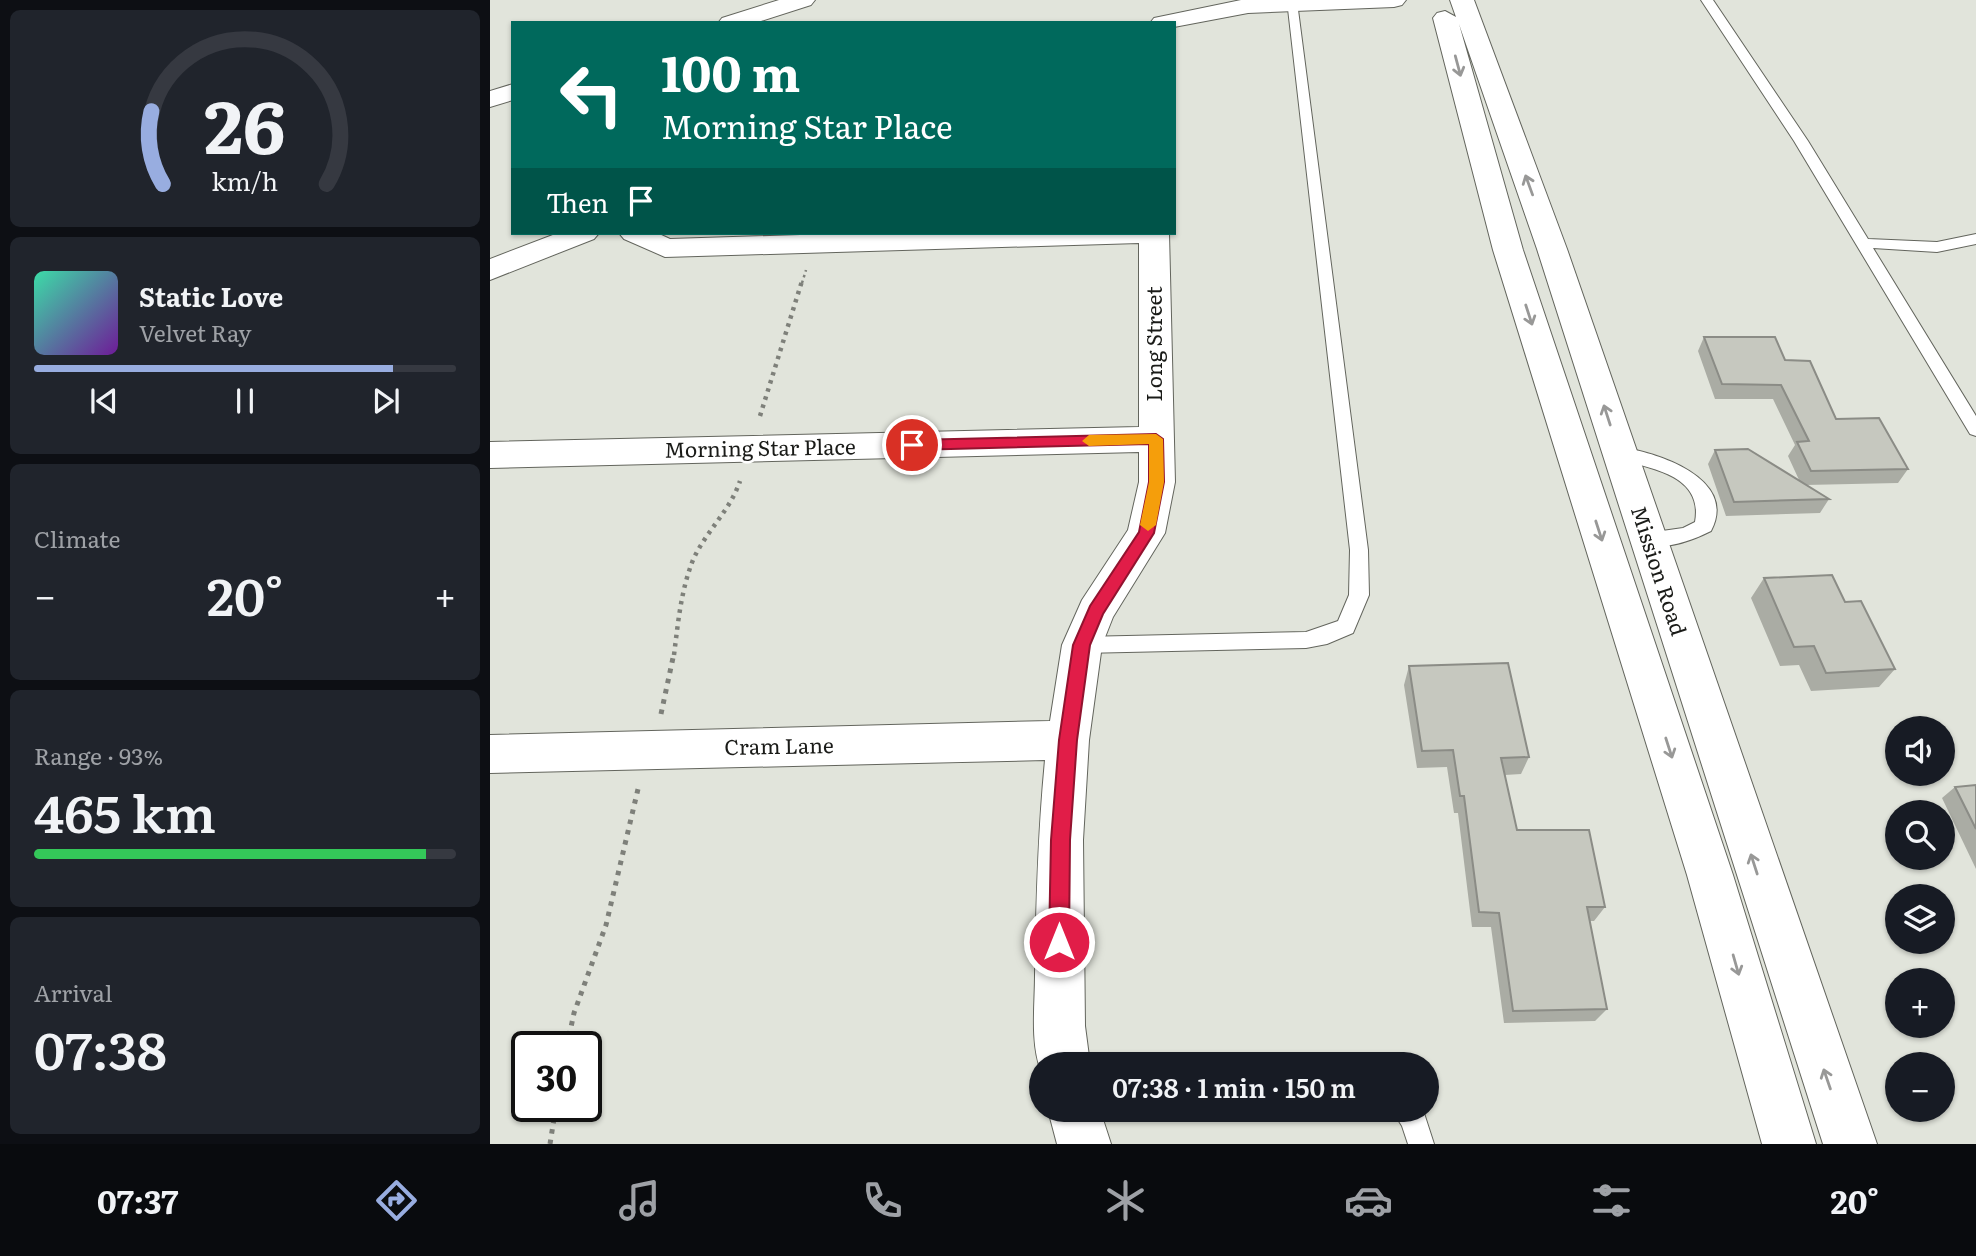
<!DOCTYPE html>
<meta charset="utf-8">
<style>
:root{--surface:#171b24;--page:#20242c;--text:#f1f3f6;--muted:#9ea1a6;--line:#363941;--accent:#98ade0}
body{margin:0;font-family:Literata,serif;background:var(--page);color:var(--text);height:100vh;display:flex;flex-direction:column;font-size:26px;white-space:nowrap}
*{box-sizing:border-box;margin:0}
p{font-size:23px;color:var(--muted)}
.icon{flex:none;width:38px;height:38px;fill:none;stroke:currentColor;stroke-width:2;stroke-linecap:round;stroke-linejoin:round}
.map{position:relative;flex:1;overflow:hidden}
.panel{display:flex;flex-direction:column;gap:10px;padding:10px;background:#0d0f14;width:490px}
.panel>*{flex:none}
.hud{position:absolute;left:21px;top:21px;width:665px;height:214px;border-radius:0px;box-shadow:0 2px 5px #0004;background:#00695c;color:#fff;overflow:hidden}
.controls{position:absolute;left:1395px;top:716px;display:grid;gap:14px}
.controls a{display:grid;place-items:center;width:70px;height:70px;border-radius:50%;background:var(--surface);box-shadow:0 2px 5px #0004;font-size:35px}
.speed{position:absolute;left:21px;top:1031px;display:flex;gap:14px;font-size:35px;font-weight:700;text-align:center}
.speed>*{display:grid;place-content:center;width:91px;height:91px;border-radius:50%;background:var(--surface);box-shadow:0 2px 5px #0004;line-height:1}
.speed .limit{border:4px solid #111;border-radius:10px;background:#fff;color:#111}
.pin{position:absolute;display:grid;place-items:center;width:60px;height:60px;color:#fff;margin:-30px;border:4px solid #fff;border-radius:50%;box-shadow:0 2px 7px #0007}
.me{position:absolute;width:77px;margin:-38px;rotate:0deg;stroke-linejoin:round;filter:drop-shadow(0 0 5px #0008)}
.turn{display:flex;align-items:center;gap:24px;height:147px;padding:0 35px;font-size:32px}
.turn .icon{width:91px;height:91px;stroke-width:2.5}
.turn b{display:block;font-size:49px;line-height:60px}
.then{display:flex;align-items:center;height:66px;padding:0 35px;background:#0003;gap:14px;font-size:26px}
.big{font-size:52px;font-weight:600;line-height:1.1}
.panel .card{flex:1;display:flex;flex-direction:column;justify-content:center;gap:10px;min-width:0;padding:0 24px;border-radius:10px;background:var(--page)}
.panel .dial{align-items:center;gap:0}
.dial svg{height:182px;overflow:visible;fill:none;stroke:var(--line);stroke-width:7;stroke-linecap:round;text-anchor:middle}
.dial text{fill:var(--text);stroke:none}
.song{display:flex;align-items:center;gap:21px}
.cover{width:84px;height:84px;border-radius:10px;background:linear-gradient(135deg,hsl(160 70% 55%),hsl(280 70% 35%))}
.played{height:7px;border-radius:4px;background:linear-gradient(90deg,var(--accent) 85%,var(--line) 85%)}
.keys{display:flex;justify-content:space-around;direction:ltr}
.heat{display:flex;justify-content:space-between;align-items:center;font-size:38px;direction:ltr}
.charge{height:10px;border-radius:5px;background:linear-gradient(90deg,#34c759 93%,var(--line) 0)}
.trip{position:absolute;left:539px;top:1052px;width:410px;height:70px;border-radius:35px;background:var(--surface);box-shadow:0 2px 5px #0004;font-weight:600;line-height:70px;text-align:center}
.menu{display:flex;height:112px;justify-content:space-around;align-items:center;background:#090b0e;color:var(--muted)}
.menu .icon{width:49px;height:49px}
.menu .on{color:var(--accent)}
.menu b{font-size:32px;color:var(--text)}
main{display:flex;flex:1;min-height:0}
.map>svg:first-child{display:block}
</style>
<main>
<section class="panel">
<div class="card dial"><svg viewBox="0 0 100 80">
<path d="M14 69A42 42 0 1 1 86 69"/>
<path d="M14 69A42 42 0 0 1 9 37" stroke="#98ade0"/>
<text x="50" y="56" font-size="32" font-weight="700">26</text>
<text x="50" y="72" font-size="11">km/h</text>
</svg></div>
<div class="card">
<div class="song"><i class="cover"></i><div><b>Static Love</b><p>Velvet Ray</p></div></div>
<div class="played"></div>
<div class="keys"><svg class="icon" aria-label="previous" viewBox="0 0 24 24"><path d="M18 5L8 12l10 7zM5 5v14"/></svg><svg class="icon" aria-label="pause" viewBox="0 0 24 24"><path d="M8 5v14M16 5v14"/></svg><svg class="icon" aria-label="next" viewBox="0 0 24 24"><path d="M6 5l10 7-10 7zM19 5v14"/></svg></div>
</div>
<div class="card"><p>Climate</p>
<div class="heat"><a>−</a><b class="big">20°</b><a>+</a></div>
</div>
<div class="card"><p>Range · 93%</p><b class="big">465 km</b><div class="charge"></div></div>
<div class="card"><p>Arrival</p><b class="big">07:38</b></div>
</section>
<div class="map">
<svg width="1486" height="1144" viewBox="0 0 1486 1144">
<rect width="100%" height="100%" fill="#e1e4db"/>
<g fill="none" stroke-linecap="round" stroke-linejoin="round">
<g stroke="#63655d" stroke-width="2">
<path id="lane" d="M797,0L807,2L878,550L879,595L863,633L837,644L816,648L592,653L585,651L582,645L585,639L592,637L816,632L848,621L859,595L860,550Z
M1211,0H1223L1318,141L1378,239L1447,242L1486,234V244L1447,252L1383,248L1486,416V436L1480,434L1304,141Z
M1129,447C1166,452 1249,478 1221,531C1201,541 1173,551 1151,544L1149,539L1151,534L1193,528L1205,522C1214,473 1157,468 1123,458L1120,453L1123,448Z
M902,1110H933L944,1144H918L912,1126Z"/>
</g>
<g stroke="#63655d" stroke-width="2">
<path id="street" d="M289,0H325L321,5L265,23H228L232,18Z
M751,0H916L912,5L904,7L758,13L684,27V23H660L664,18Z
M23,84V100L0,107V91Z
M68,233H109L104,239L0,280V259Z
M129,233H167L180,239L372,233H679L685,482L675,533L623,617L612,645L599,740L593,840L595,1026L600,1064H551V1071C540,1043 545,1005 545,975C546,903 548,832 555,760L0,773V735L560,721L572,645L592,600L638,530L649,482V452L0,468V442L649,427V243L175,257L134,239Z
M558,1110H610L621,1144H567Z"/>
</g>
<g stroke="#63655d" stroke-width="2">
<path id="secondary" d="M960,0H984L1077,249L1387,1144H1333L1047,249L969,24L1033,250L1243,875L1326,1144H1272L1197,875L1003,250L943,18L947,13L955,11L966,17Z"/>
</g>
<path stroke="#7e807a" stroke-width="2.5" stroke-dasharray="2.5 3.5" stroke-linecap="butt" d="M312,283L316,270"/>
<path stroke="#7e807a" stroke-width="4.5" stroke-dasharray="3.5 5" stroke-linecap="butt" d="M270,416L312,281
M184,655C188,623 191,590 203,560C216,531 240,511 250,481"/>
<path stroke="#7e807a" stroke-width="5" stroke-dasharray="4.5 6" stroke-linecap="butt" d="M171,714L184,653
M77,1046L84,1013L116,925L148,789
M60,1144L66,1106"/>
<use href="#lane" fill="#fff" fill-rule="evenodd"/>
<use href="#street" fill="#fff" fill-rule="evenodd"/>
<use href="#secondary" fill="#fff" fill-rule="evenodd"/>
</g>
<path fill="#aaaca4" d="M1214,337L1295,360L1346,419L1418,469L1408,483L1315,485L1339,499L1330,513L1236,516L1218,464L1225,450L1310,482L1298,456L1305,445L1283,399H1225L1208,351Z
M1274,578L1355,602L1405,669L1389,687L1321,691L1309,665L1290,666L1261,598Z
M919,666L1039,757L1031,774L1015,775L1027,830L1115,907L1104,921H1100L1117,1009L1105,1021L1014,1023L1001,927H982L968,813H964L957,767L927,768L914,685Z
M1486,785V869L1452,798L1465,787Z"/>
<path fill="#c6c8bf" stroke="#8b8c86" stroke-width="2" d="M1214,337H1285L1295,360L1320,361L1346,419L1389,418L1418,469L1321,471L1307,442L1319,441L1291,385L1232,384Z
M1258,449L1339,499L1244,502L1225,450Z
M1342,575L1355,602L1371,601L1405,669L1336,673L1324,646L1304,647L1274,578Z
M1018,663L1039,757L1011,758L1027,830H1099L1115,907H1097L1117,1009L1023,1011L1009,913L989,912L974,796H970L963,750L932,751L919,666Z
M1486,785V829L1465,787Z"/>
<defs><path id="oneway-shaft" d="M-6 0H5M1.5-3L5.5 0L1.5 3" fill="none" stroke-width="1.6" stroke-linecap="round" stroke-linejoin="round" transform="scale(1.75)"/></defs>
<g stroke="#989897">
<use href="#oneway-shaft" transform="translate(968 66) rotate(75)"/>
<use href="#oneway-shaft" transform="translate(1039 185) rotate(-110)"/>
<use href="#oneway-shaft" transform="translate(1039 315) rotate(72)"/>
<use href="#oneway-shaft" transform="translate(1117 415) rotate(-108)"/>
<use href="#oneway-shaft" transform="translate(1109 531) rotate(72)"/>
<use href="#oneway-shaft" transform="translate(1179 748) rotate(72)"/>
<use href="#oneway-shaft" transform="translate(1264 864) rotate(-108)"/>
<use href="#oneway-shaft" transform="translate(1246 965) rotate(74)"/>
<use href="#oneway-shaft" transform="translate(1337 1079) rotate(-109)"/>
</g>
<path fill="#e11d48" stroke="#92132f" stroke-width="2" d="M666,434L673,439L674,482L664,533L613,614L600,645L587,740L580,840L579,942L577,949L569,952L562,949L559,942L561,840L569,740L583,645L600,606L649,532L659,482V444L422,450L415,445L422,440Z"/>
<path fill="#f59e0b" d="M666,434L673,439L674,482L666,525L658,531L650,525L659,482V444L599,446L592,441L599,435Z"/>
<g text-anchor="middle" stroke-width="5" stroke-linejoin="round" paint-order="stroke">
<g font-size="21" fill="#1a1b18" stroke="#fff">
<text transform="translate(665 344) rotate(-90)" y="7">Long Street</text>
<text transform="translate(270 449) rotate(-1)" y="7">Morning Star Place</text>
<text transform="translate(1168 571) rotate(72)" y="7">Mission Road</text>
<text transform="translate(289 747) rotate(-1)" y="7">Cram Lane</text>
</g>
</g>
</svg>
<div class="controls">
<a><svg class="icon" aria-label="sound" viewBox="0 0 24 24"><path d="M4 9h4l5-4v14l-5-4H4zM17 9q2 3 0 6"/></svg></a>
<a><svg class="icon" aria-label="search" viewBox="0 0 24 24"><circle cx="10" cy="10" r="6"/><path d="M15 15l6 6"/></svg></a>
<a><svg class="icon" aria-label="layers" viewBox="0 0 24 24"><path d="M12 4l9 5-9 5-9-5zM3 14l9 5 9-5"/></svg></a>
<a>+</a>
<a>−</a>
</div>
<div class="speed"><div class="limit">30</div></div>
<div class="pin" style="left:422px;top:445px;background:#d93025"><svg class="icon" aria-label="arrive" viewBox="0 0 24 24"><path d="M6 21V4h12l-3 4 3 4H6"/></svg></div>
<svg class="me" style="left:569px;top:942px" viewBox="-20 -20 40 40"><circle r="17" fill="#e11d48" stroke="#fff" stroke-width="3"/><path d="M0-11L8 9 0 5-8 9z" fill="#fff"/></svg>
<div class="trip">07:38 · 1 min · 150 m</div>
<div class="hud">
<div class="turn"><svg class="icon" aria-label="left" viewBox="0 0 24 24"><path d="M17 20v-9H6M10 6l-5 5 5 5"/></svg><div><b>100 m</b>Morning Star Place</div></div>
<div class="then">Then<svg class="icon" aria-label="arrive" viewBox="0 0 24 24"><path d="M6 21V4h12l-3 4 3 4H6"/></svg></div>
</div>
</div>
</main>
<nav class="menu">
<b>07:37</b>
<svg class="icon on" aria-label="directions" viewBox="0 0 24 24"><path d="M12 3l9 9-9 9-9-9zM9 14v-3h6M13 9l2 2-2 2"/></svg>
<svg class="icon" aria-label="music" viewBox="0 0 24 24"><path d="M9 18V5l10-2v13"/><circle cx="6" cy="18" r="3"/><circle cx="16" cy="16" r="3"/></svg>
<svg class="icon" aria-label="phone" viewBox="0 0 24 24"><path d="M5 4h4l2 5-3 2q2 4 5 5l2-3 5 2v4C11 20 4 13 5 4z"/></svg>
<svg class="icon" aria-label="climate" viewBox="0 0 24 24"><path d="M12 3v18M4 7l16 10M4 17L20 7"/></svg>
<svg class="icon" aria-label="car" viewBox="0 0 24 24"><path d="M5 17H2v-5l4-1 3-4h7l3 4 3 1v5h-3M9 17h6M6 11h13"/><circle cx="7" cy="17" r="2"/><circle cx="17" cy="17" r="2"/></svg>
<svg class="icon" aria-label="filters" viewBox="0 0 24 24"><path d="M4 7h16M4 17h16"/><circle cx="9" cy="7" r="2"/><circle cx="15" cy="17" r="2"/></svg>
<b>20°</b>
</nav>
